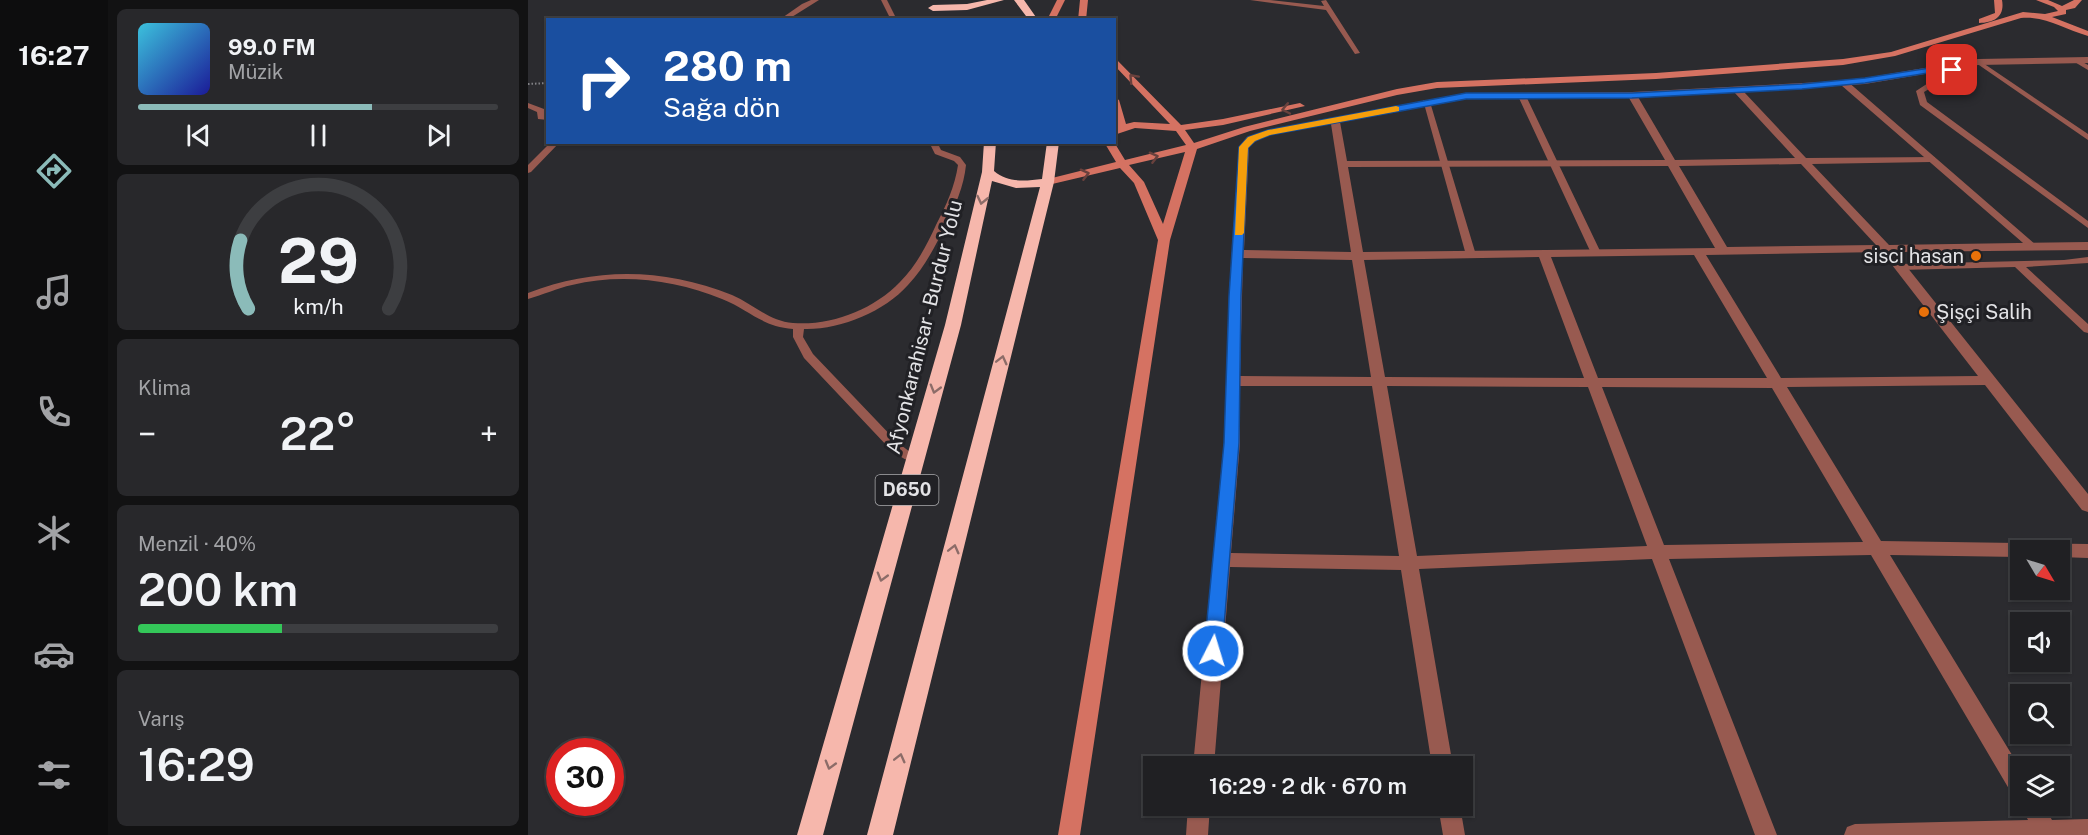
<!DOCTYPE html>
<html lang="tr">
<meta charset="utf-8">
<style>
:root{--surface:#202023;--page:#28282b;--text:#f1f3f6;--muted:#a2a3a6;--line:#3d3e41;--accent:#8bbbb9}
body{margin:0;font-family:"Public Sans",sans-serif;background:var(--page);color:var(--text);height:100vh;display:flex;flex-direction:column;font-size:22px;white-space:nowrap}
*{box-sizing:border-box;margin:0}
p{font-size:20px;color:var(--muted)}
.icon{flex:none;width:33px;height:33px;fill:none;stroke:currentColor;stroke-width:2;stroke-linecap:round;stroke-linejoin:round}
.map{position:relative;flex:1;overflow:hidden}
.drawer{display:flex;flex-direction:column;gap:9px;padding:9px;background:#121213;width:420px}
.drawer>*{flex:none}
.guide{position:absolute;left:18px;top:18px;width:570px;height:126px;border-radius:0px;box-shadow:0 2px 4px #0004,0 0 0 2px var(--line);background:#1a4fa0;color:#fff;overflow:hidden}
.needle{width:39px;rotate:128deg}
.fabs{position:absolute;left:1482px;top:540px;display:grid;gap:12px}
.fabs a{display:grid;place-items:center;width:60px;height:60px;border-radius:0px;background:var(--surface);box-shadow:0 2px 4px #0004,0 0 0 2px var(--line);font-size:30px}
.speed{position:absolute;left:18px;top:738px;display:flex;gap:12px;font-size:30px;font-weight:700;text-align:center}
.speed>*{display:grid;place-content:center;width:78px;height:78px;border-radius:50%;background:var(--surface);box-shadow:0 2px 4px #0004,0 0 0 2px var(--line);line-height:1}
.speed .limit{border:9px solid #d22;background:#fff;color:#111}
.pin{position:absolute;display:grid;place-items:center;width:51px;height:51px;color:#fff;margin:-26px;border-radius:12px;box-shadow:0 3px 9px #0006}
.me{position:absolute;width:66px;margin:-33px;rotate:5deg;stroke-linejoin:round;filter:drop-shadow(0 0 4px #0008)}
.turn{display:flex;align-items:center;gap:21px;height:126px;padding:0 18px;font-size:27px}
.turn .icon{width:78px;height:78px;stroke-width:2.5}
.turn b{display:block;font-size:42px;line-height:51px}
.big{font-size:45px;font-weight:600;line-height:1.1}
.drawer .card{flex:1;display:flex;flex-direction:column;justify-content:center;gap:9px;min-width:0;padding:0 21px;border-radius:9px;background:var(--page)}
.drawer .dial{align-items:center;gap:0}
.dial svg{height:156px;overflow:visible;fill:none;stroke:var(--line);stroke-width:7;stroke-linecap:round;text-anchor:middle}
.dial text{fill:var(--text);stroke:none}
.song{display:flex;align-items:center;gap:18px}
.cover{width:72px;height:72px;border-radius:9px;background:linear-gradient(135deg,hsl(190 70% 55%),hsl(240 70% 35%))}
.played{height:6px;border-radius:3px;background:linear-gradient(90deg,var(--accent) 65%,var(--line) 65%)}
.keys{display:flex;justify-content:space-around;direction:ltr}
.heat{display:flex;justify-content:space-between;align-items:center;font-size:33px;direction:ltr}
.charge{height:9px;border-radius:4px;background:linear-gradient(90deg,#34c759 40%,var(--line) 0)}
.trip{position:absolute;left:615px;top:756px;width:330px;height:60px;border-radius:0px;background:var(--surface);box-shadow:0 2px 4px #0004,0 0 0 2px var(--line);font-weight:600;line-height:60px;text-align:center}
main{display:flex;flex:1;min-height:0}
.menu{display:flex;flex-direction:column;width:108px;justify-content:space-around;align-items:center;background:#0d0d0e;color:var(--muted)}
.menu .icon{width:42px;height:42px}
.menu .current{color:var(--accent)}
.menu b{font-size:27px;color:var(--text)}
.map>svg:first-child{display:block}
</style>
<main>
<nav class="menu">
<b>16:27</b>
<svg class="icon current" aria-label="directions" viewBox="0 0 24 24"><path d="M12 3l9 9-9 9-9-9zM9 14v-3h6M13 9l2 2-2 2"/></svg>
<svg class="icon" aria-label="music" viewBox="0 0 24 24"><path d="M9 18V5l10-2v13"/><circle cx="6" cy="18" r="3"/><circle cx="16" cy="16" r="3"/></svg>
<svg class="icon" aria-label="phone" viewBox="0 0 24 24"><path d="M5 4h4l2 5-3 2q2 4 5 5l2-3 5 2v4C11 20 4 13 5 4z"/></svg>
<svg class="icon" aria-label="climate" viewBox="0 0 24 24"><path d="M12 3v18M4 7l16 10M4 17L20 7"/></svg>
<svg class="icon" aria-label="car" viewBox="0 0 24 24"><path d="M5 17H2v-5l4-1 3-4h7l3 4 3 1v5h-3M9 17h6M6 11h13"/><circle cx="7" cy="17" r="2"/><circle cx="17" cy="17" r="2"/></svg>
<svg class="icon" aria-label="filters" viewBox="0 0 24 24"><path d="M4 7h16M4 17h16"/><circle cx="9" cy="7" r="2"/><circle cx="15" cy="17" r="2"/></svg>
</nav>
<section class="drawer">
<div class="card">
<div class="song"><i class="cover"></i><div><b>99.0 FM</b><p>Müzik</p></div></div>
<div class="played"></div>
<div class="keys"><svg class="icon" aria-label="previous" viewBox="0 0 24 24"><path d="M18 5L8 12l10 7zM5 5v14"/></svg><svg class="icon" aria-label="pause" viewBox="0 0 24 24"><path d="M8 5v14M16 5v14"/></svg><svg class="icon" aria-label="next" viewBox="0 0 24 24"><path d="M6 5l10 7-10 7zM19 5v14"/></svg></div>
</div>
<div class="card dial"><svg viewBox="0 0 100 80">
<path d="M14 69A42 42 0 1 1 86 69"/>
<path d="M14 69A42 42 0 0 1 10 34" stroke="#8bbbb9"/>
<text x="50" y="56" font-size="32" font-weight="700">29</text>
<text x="50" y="72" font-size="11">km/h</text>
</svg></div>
<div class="card"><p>Klima</p>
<div class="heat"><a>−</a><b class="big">22°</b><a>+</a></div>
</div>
<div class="card"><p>Menzil · 40%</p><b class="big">200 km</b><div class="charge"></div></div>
<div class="card"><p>Varış</p><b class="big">16:29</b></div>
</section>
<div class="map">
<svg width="1560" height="835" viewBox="0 0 1560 835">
<rect width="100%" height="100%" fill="#2b2b2f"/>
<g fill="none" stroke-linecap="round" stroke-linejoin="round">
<path stroke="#838387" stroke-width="2" stroke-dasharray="1.5 2" stroke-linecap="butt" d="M0,84L20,83"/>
<path fill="#985a50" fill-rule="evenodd" d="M283,0H291L259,20H251L274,4Z
M353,0H359L369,20H363Z
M722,0H742L796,6L793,1L798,0L832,53L827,54L798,10Z
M1547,58L1560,65V70L1545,61L1544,60Z
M1448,61H1452L1560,134V140L1448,63Z
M1419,66H1423L1428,70L1423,76L1396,92L1399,102L1560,221V228L1392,105L1388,91L1417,72L1420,70Z
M1313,81H1319L1508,245V249H1502L1313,85Z
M991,94L998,96L1073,253L1071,255L1068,256L1063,253L990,96Z
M895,100L902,102L948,255L946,257L943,258L938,255Z
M0,103L16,109L17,115L20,116V120L10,119L9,112L0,108Z
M23,142H32L3,172L0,173V165Z
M401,142H409L413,150L432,157L438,165C436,186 427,207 417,226C407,247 396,268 380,285C356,312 312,330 276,329L275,337L285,354L369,442L382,452L392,455L394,458L392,461C380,464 370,455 361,448L276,358L265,337V329C232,326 222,310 194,299C147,280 94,273 44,285C29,288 15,295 0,299V293C69,267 135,268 204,295C225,304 241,321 265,323C303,326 345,310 372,282C388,266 399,245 408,225C418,206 427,186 430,165L426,161L407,154Z
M1560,257V263L1498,267L1560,324V333L1556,332L1487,267L1372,270L1367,267L1372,264L1536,260Z"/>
<path fill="#985a50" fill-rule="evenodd" d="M1560,57V63L1450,65L1337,84L1216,92L1278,158L1407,157V161L1403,162L1284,164L1361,245L1560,242V250L1367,252L1560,494V512L1554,510L1457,385L1259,387L1353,541L1560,544V558L1532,557V550H1492V557L1362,555L1492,768V797L1484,794L1343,555L1141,559L1249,835H1227L1124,559L891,569L925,766H904L873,570L702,567L686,766H665L696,443L701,296L711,147L719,137L740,130L938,93L1104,92L1294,82L1337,78L1450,59ZM1206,92L1267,158L1147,160L1110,97ZM1101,98L1137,160L819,161L812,122L938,99ZM803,124L823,252L716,250L721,147C735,131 781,128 803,124ZM1273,164L1348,245L1199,247L1151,166ZM1140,166L1187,248L835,252L820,167ZM1354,252L1450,376L1253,378L1178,255ZM1166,255L1239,378H1070L1023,257ZM1011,257L1056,378L857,377L836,260ZM715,258L824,260L843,377L712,376ZM712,386H844L871,556L703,553L712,443ZM859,386L1060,387L1119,546L889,556ZM1074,387L1244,388L1335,542L1136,545Z
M660,806H682L680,835H658Z
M910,806H932L937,835H915Z
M1493,806H1516L1524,820L1560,819V835H1316L1319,827L1327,824L1500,820Z"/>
<path fill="#d57262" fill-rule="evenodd" d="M529,0H537L527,20H519Z
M552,0H560L558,20H550Z
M1466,0H1474C1477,16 1467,23 1451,23V19L1467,13Z
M1508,0H1520L1534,6L1546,0H1554L1547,8L1538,10V14L1524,17L1560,31V36C1536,29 1518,16 1493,18L1367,56L1315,65L1128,79L909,88L869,95L722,131L669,149L642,240L552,835H530L630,240L606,183L592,168L520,185L515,182L516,180L588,162L576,142H586L597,160L658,145L648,131L607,128L586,135V97L591,100L598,124L606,122L642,124L586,65V57L653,125L695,119L772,103L777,106L695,125L657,130L666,143L716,127L869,89L909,82L1128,73L1315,59L1363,52L1495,12L1517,14L1530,11L1526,7ZM657,152L635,224L616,182L601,165Z"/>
<path fill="#f6b7ac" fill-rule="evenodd" d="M459,0H476L439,10L405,11L400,8L405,5L439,4Z
M486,0H496L510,20H501Z
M456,142H468L466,171C480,183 497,181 514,179L519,142H531L526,182L365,835H339L512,187L488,188L464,181L433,325L295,835H269L417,325L454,172Z"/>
</g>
<defs><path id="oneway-chevron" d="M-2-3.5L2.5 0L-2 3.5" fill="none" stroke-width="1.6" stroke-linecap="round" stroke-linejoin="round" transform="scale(1.5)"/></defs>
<g stroke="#69413d">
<use href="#oneway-chevron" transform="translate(605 78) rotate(-133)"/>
<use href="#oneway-chevron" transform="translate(758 109) rotate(168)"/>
<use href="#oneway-chevron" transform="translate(626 157) rotate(-14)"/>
<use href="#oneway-chevron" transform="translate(557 174) rotate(-14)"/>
</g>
<g stroke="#8c6c68">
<use href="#oneway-chevron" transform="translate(454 200) rotate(103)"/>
<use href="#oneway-chevron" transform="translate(474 360) rotate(-76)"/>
<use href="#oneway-chevron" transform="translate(407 389) rotate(106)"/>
<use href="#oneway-chevron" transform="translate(426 549) rotate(-76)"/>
<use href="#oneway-chevron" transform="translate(354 577) rotate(106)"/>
<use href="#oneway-chevron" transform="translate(372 758) rotate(-76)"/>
<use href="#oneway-chevron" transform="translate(302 765) rotate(106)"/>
</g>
<path fill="#1a73e8" stroke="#114b97" stroke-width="1.5" d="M1421,65L1427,68V72L1419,70L1337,83L1274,89L1104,98L938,99L742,135L727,141L720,148L713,296L711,443L694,651L691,657L685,659L679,657L676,651L696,443L701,296L711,147L720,137L740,130L938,93H1104L1274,84L1337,78Z"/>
<path fill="#f59e0b" d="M868,106L871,107V111L742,135L727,141L720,148L716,233L714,235H707L711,147L720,137L740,130Z"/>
<g fill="#e8710a" stroke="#212125" stroke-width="2">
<circle cx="1448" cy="256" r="6"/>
<circle cx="1396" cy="312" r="6"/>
</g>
<g text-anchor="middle" stroke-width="6" stroke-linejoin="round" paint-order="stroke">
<rect fill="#212125" stroke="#aaaaad" stroke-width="1.5" x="347.5" y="475" width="63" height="30" rx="4.5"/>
<g font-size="18" font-weight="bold" fill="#e4e4e7">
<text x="379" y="496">D650</text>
</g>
<g font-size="20" fill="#e4e4e7" stroke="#212125" text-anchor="end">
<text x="1436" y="263">sisci hasan</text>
<text x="1408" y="319" text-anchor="start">Şişçi Salih</text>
</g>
<g font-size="20" fill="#e4e4e7" stroke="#212125">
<text transform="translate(396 327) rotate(-76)" y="7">Afyonkarahisar - Burdur Yolu</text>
</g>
</g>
</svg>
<div class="fabs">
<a><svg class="needle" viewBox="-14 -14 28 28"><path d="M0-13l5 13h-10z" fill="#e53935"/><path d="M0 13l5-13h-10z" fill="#a2a3a6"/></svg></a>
<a><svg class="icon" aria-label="sound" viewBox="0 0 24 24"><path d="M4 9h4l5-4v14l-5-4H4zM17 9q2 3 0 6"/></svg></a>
<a><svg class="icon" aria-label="search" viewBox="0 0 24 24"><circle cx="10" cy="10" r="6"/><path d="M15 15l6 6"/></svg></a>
<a><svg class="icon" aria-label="layers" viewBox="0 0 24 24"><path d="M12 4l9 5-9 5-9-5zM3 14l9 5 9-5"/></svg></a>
</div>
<div class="speed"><div class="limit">30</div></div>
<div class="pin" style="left:1424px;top:70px;background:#d93025"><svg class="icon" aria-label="arrive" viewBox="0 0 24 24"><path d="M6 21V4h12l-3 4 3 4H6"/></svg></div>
<svg class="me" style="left:685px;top:651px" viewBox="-20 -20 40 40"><circle r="17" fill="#1a73e8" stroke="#fff" stroke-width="3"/><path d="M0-11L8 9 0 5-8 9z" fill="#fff"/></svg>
<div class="trip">16:29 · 2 dk · 670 m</div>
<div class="guide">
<div class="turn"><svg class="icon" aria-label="right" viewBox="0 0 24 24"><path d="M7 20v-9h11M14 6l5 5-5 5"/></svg><div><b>280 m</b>Sağa dön</div></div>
</div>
</div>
</main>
